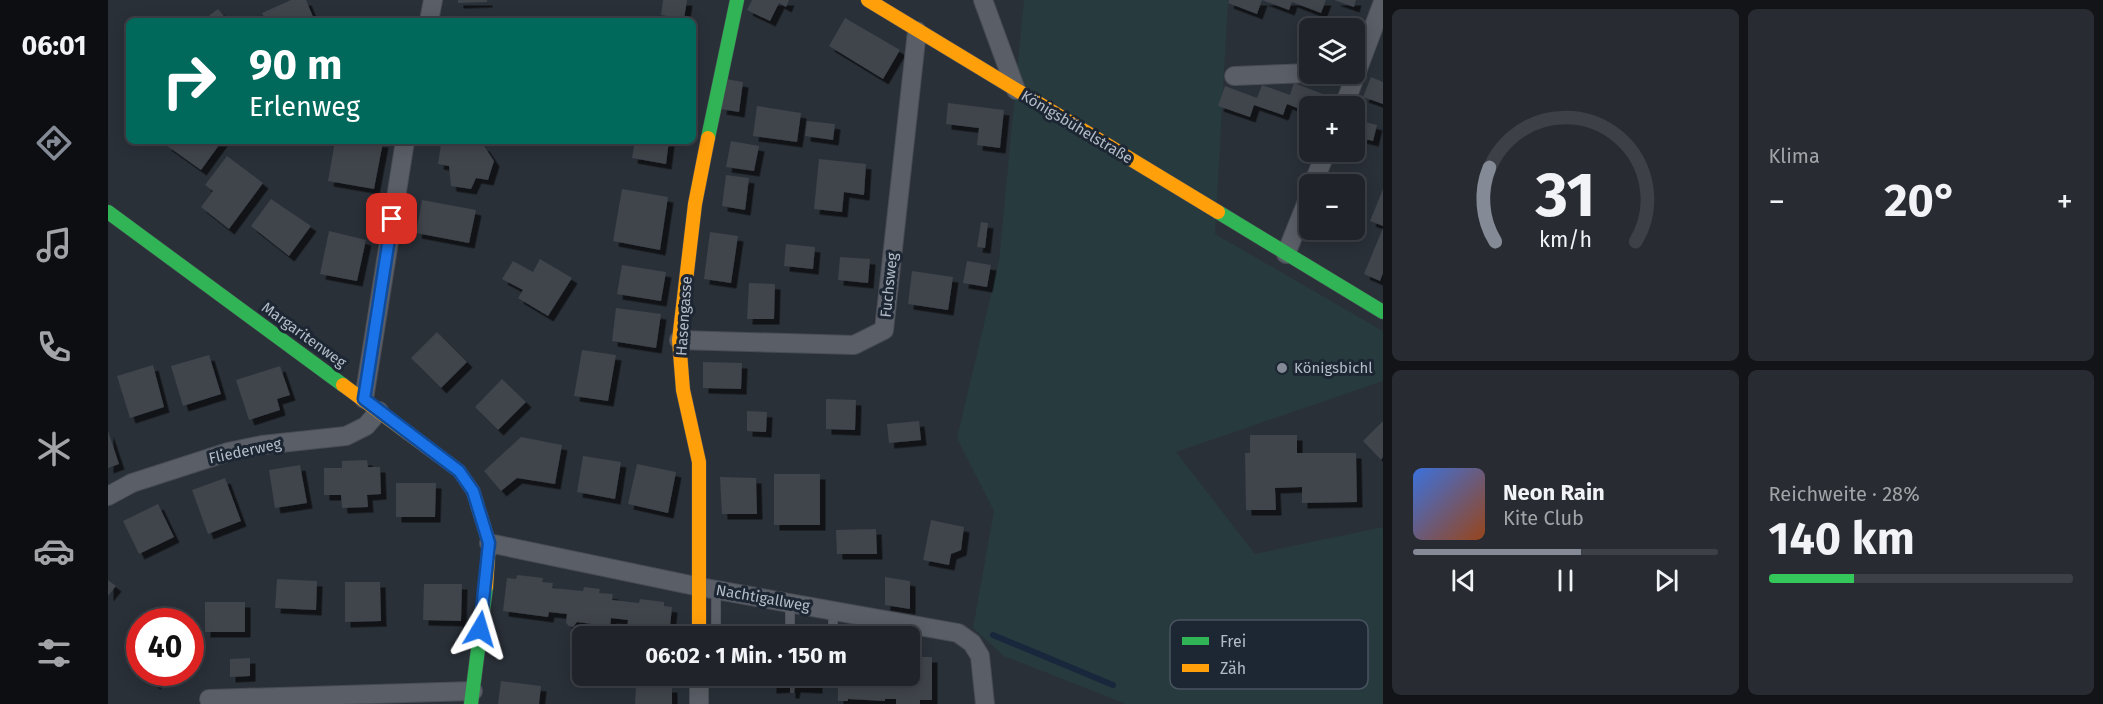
<!DOCTYPE html>
<html lang="de">
<meta charset="utf-8">
<style>
:root{--surface:#20242a;--page:#282c32;--text:#f1f3f6;--muted:#a2a4a8;--line:#3d4147;--accent:#848b96}
body{margin:0;font-family:"Fira Sans",sans-serif;background:var(--page);color:var(--text);height:100vh;display:flex;flex-direction:column;font-size:22px;white-space:nowrap}
*{box-sizing:border-box;margin:0}
p{font-size:20px;color:var(--muted)}
.icon{flex:none;width:33px;height:33px;fill:none;stroke:currentColor;stroke-width:2;stroke-linecap:round;stroke-linejoin:round}
.map{position:relative;flex:1;overflow:hidden}
.side{display:flex;flex-direction:column;gap:9px;padding:9px;background:#121417;width:720px}
.side>*{flex:none}
.guide{position:absolute;left:18px;top:18px;width:570px;height:126px;border-radius:9px;box-shadow:0 3px 15px #0003,0 0 0 2px var(--line);background:#00695c;color:#fff;overflow:hidden}
.fabs{position:absolute;left:1191px;top:18px;display:grid;gap:12px}
.fabs a{display:grid;place-items:center;width:66px;height:66px;border-radius:9px;background:var(--surface);box-shadow:0 3px 15px #0003,0 0 0 2px var(--line);font-size:30px}
.speed{position:absolute;left:18px;top:608px;display:flex;gap:12px;font-size:30px;font-weight:700;text-align:center}
.speed>*{display:grid;place-content:center;width:78px;height:78px;border-radius:50%;background:var(--surface);box-shadow:0 3px 15px #0003,0 0 0 2px var(--line);line-height:1}
.speed .limit{border:9px solid #d22;background:#fff;color:#111}
.pin{position:absolute;display:grid;place-items:center;width:51px;height:51px;color:#fff;margin:-26px;border-radius:12px;box-shadow:0 3px 9px #0006}
.me{position:absolute;width:66px;margin:-33px;rotate:7deg;stroke-linejoin:round;filter:drop-shadow(0 0 4px #0008)}
.turn{display:flex;align-items:center;gap:21px;height:126px;padding:0 24px;font-size:27px}
.turn .icon{width:78px;height:78px;stroke-width:2.5}
.turn b{display:block;font-size:42px;line-height:51px}
.big{font-size:45px;font-weight:700;line-height:1.1}
.side .card{flex:1;display:flex;flex-direction:column;justify-content:center;gap:9px;min-width:0;padding:0 21px;border-radius:9px;background:var(--page)}
.side .dial{align-items:center;gap:0}
.dial svg{height:156px;overflow:visible;fill:none;stroke:var(--line);stroke-width:7;stroke-linecap:round;text-anchor:middle}
.dial text{fill:var(--text);stroke:none}
.song{display:flex;align-items:center;gap:18px}
.cover{width:72px;height:72px;border-radius:9px;background:linear-gradient(135deg,hsl(220 70% 55%),hsl(20 70% 35%))}
.played{height:6px;border-radius:3px;background:linear-gradient(90deg,var(--accent) 55%,var(--line) 55%)}
.keys{display:flex;justify-content:space-around;direction:ltr}
.heat{display:flex;justify-content:space-between;align-items:center;font-size:33px;direction:ltr}
.charge{height:9px;border-radius:4px;background:linear-gradient(90deg,#34c759 28%,var(--line) 0)}
.side .tiles{flex:1;display:grid;gap:9px;grid-template-columns:repeat(2,1fr)}
.trip{position:absolute;left:464px;top:626px;width:348px;height:60px;border-radius:9px;background:var(--surface);box-shadow:0 3px 15px #0003,0 0 0 2px var(--line);font-weight:700;line-height:60px;text-align:center}
main{display:flex;flex:1;min-height:0}
.menu{display:flex;flex-direction:column;width:108px;justify-content:space-around;align-items:center;background:#0d0e11;color:var(--muted)}
.menu .icon{width:42px;height:42px}
.menu .selected{color:var(--accent)}
.menu b{font-size:27px;color:var(--text)}
.map>svg:first-child{display:block}
</style>
<main>
<nav class="menu">
<b>06:01</b>
<svg class="icon selected" aria-label="directions" viewBox="0 0 24 24"><path d="M12 3l9 9-9 9-9-9zM9 14v-3h6M13 9l2 2-2 2"/></svg>
<svg class="icon" aria-label="music" viewBox="0 0 24 24"><path d="M9 18V5l10-2v13"/><circle cx="6" cy="18" r="3"/><circle cx="16" cy="16" r="3"/></svg>
<svg class="icon" aria-label="phone" viewBox="0 0 24 24"><path d="M5 4h4l2 5-3 2q2 4 5 5l2-3 5 2v4C11 20 4 13 5 4z"/></svg>
<svg class="icon" aria-label="climate" viewBox="0 0 24 24"><path d="M12 3v18M4 7l16 10M4 17L20 7"/></svg>
<svg class="icon" aria-label="car" viewBox="0 0 24 24"><path d="M5 17H2v-5l4-1 3-4h7l3 4 3 1v5h-3M9 17h6M6 11h13"/><circle cx="7" cy="17" r="2"/><circle cx="17" cy="17" r="2"/></svg>
<svg class="icon" aria-label="filters" viewBox="0 0 24 24"><path d="M4 7h16M4 17h16"/><circle cx="9" cy="7" r="2"/><circle cx="15" cy="17" r="2"/></svg>
</nav>
<div class="map">
<svg width="1275" height="704" viewBox="0 0 1275 704">
<defs>
<filter id="shadow"><feDropShadow dx="5.5" dy="5.5" stdDeviation="0" flood-color="#0009"/></filter>
</defs>
<rect width="100%" height="100%" fill="#2a3038"/>
<path fill="#273a3e" d="M916,0H1120L1107,234L1275,331V381L1068,452L1147,554L1275,527V704H1018L896,656L865,628L886,511L849,438L891,261Z"/>
<g fill="none" stroke-linecap="round" stroke-linejoin="round">
<path stroke="#19273c" stroke-width="6" d="M885,635L1005,685"/>
</g>
<path fill="#3f444c" filter="url(#shadow)" d="M183,0H198L206,19L211,21H158L154,13Z
M350,0H379V2L350,3Z
M555,0H579L576,19L553,15Z
M644,0H681L678,7L671,3L662,21L639,10Z
M1121,0H1154L1149,14L1120,3Z
M1154,0H1218L1213,13L1184,2L1181,10Z
M1226,0H1248L1246,7Z
M110,9L120,21H94Z
M737,18L792,50L775,79L721,46Z
M1263,77L1275,82V104L1255,97Z
M618,79L635,82L631,112L613,109Z
M1186,83L1215,94L1210,106H1202V113L1179,104L1175,115L1146,105L1142,117L1110,106L1117,86L1149,98L1154,85L1182,95Z
M840,103L896,110L892,148L869,145L871,128L838,124Z
M649,106L693,113L689,142L645,136Z
M699,121L727,124L725,140L697,136Z
M1257,122L1269,125L1265,141L1253,138Z
M60,141H114L93,170L58,145Z
M227,141L275,142L266,189L220,181Z
M339,141H356L376,146L386,161L380,180L368,178L363,189L343,186L341,166L330,164L333,144Z
M527,141H561L558,164L524,158Z
M623,141L651,146L646,171L618,167Z
M119,156L155,183L121,229L93,207L105,191L97,185Z
M711,159L758,164L756,195L736,192L734,212L706,209Z
M618,175L641,178L637,210L614,206Z
M514,189L560,197L552,250L505,241Z
M1275,189V226L1262,221Z
M163,199L203,226L181,256L143,226Z
M314,200L368,210L361,243L308,233Z
M873,222L880,223L877,248L869,247Z
M1275,228V273L1272,281L1256,274Z
M221,231L258,240L249,281L212,274Z
M602,232L630,236L623,283L596,279Z
M678,244L707,247L705,269L676,266Z
M732,257L762,259L760,283L730,280Z
M432,259L464,278L440,316L410,298L415,290L394,279L405,261L425,272Z
M859,261L883,265L879,287L855,283Z
M514,265L558,272L553,301L509,294Z
M804,271L845,277L840,310L800,304Z
M641,283L667,284L666,319H639Z
M508,308L553,314L548,348L504,341Z
M329,332L359,362L333,388L303,358Z
M474,350L508,355L500,401L466,396Z
M101,355L113,394L75,406L63,366Z
M595,362L634,363L633,389L595,388Z
M45,365L56,407L22,418L9,376Z
M172,366L182,395L169,399L172,410L141,420L128,380Z
M394,379L418,402L390,430L367,407Z
M718,399L748,400L747,430L718,429Z
M639,411L659,412L658,432L639,431Z
M811,421L813,440L781,443L779,424Z
M1275,421V457L1273,460L1255,441Z
M0,431L11,464L0,468Z
M1142,435H1189V453H1248L1249,502L1194,503V487L1167,488L1168,510H1138L1137,453H1142Z
M413,437L454,445L447,484L409,478L393,491L376,471Z
M475,456L513,462L507,499L469,492Z
M259,460L260,467H272L273,494L259,495L260,507L234,508L233,495H216V468H234V461Z
M529,464L568,472L560,513L520,504Z
M192,465L199,503L167,508L161,470Z
M666,474H712V525H666Z
M612,477L648,478L649,514H614Z
M117,478L133,521L100,534L84,490Z
M288,483H328L327,517H288Z
M50,504L66,537L31,554L15,521Z
M823,520L856,527L853,550L843,554L841,565L815,560Z
M768,529L769,554H729L728,530Z
M409,575L435,578L434,582L445,583L444,588L475,591L476,587L492,589L491,593L505,594L504,600L531,603L532,599L556,602V606L564,607L561,636H538L519,631L520,620L503,618L502,627L499,630H494L491,625L469,622L465,627L461,626L458,623L459,614L441,612L440,617L395,611L399,578L408,579Z
M777,577L802,581V609L777,605Z
M169,579L209,581L208,610L167,608Z
M0,580L8,586L0,596Z
M237,582H272L273,621L237,622Z
M316,584H354L353,621L315,620Z
M97,602H137V632H97Z
M614,628H628V636H602V630H615Z
M648,628H662V636H648Z
M32,644V672H55L47,684L18,662Z
M810,657H824V700H812V704H788V699H777V701L740,699V701H730V678L721,677V675H801V664H810Z
M142,658V676L122,677V659Z
M615,675H709V688L687,687L686,693H682V687L663,688V680L626,679L615,681Z
M393,681L433,686L431,704H390Z
M528,687H564V704H527Z"/>
<g fill="none" stroke-linecap="round" stroke-linejoin="round">
<g stroke="#484c55" stroke-width="10">
<path id="lane" d="M608,590V630
M682,602V636
M725,609V636"/>
</g>
<g stroke="#484c55" stroke-width="20">
<path id="street" d="M875,0L908,90
M321,21L325,0
M1126,76L1202,73
M1236,106L1275,2
M1205,184L1218,152
M1178,254L1202,194
M571,340L746,345L776,330L809,31
M256,399L297,141
M0,496L24,483L120,452L154,445L238,436L258,426L271,411
M381,543L592,587L850,633L864,643L872,656L877,704
M101,699L365,691
M591,704V675"/>
</g>
<g stroke="#484c55" stroke-width="15">
<path id="fast" d="M600,138L629,0
M0,212L235,385
M1110,212L1275,312
M363,704L378,587"/>
</g>
<g stroke="#484c55" stroke-width="15">
<path id="slow" d="M760,0L1110,212
M235,385L351,471L365,491L381,543L378,587
M591,636V462L575,390L571,340L587,204L600,138"/>
</g>
<use href="#lane" stroke="#5a5e66" stroke-width="9"/>
<use href="#street" stroke="#5a5e66" stroke-width="18"/>
<use href="#fast" stroke="#30b455" stroke-width="14"/>
<use href="#slow" stroke="#ff9f0a" stroke-width="14"/>
</g>
<g fill="none" stroke-linecap="round" stroke-linejoin="round">
<g stroke="#114b97" stroke-width="15">
<path id="route" d="M284,219L256,399L351,471L365,491L381,543L372,629"/>
</g>
<use href="#route" stroke="#1a73e8" stroke-width="10"/>
</g>
<circle fill="#848b96" stroke="#1d2633" stroke-width="2" cx="1174" cy="368" r="6"/>
<g text-anchor="middle" stroke-width="6" stroke-linejoin="round" paint-order="stroke">
<g font-size="15" fill="#b4bcc9" stroke="#1d2633">
<text transform="translate(969 127) rotate(31)" y="5">Königsbühelstraße</text>
<text transform="translate(781 285) rotate(-84)" y="5">Fuchsweg</text>
<text transform="translate(576 316) rotate(-86)" y="5">Hasengasse</text>
<text transform="translate(196 335) rotate(36)" y="5">Margaritenweg</text>
<text transform="translate(137 451) rotate(-12)" y="5">Fliederweg</text>
<text transform="translate(655 598) rotate(10)" y="5">Nachtigallweg</text>
</g>
<g font-size="15" fill="#b4bcc9" stroke="#1d2633" text-anchor="start">
<text x="1186" y="373">Königsbichl</text>
</g>
</g>
<rect x="1062" y="620" width="198" height="69" rx="9" fill="#1d2633" stroke="#4a5360" stroke-width="1.5"/>
<rect x="1074" y="637" width="27" height="8" fill="#30b455"/>
<rect x="1074" y="664" width="27" height="8" fill="#ff9f0a"/>
<g font-size="16" fill="#b4bcc9">
<text x="1112" y="647">Frei</text>
<text x="1112" y="674">Zäh</text>
</g>
</svg>
<div class="fabs">
<a><svg class="icon" aria-label="layers" viewBox="0 0 24 24"><path d="M12 4l9 5-9 5-9-5zM3 14l9 5 9-5"/></svg></a>
<a>+</a>
<a>−</a>
</div>
<div class="speed"><div class="limit">40</div></div>
<div class="pin" style="left:284px;top:219px;background:#d93025"><svg class="icon" aria-label="arrive" viewBox="0 0 24 24"><path d="M6 21V4h12l-3 4 3 4H6"/></svg></div>
<svg class="me" style="left:372px;top:629px" viewBox="-20 -20 40 40"><path d="M0-17L14 15 0 8-14 15z" fill="#1a73e8" stroke="#fff" stroke-width="4"/></svg>
<div class="trip">06:02 · 1 Min. · 150 m</div>
<div class="guide">
<div class="turn"><svg class="icon" aria-label="right" viewBox="0 0 24 24"><path d="M7 20v-9h11M14 6l5 5-5 5"/></svg><div><b>90 m</b>Erlenweg</div></div>
</div>
</div>
<section class="side">
<div class="tiles">
<div class="card dial"><svg viewBox="0 0 100 80">
<path d="M14 69A42 42 0 1 1 86 69"/>
<path d="M14 69A42 42 0 0 1 11 31" stroke="#848b96"/>
<text x="50" y="56" font-size="32" font-weight="700">31</text>
<text x="50" y="72" font-size="11">km/h</text>
</svg></div>
<div class="card"><p>Klima</p>
<div class="heat"><a>−</a><b class="big">20°</b><a>+</a></div>
</div>
<div class="card">
<div class="song"><i class="cover"></i><div><b>Neon Rain</b><p>Kite Club</p></div></div>
<div class="played"></div>
<div class="keys"><svg class="icon" aria-label="previous" viewBox="0 0 24 24"><path d="M18 5L8 12l10 7zM5 5v14"/></svg><svg class="icon" aria-label="pause" viewBox="0 0 24 24"><path d="M8 5v14M16 5v14"/></svg><svg class="icon" aria-label="next" viewBox="0 0 24 24"><path d="M6 5l10 7-10 7zM19 5v14"/></svg></div>
</div>
<div class="card"><p>Reichweite · 28%</p><b class="big">140 km</b><div class="charge"></div></div>
</div>
</section>
</main>
